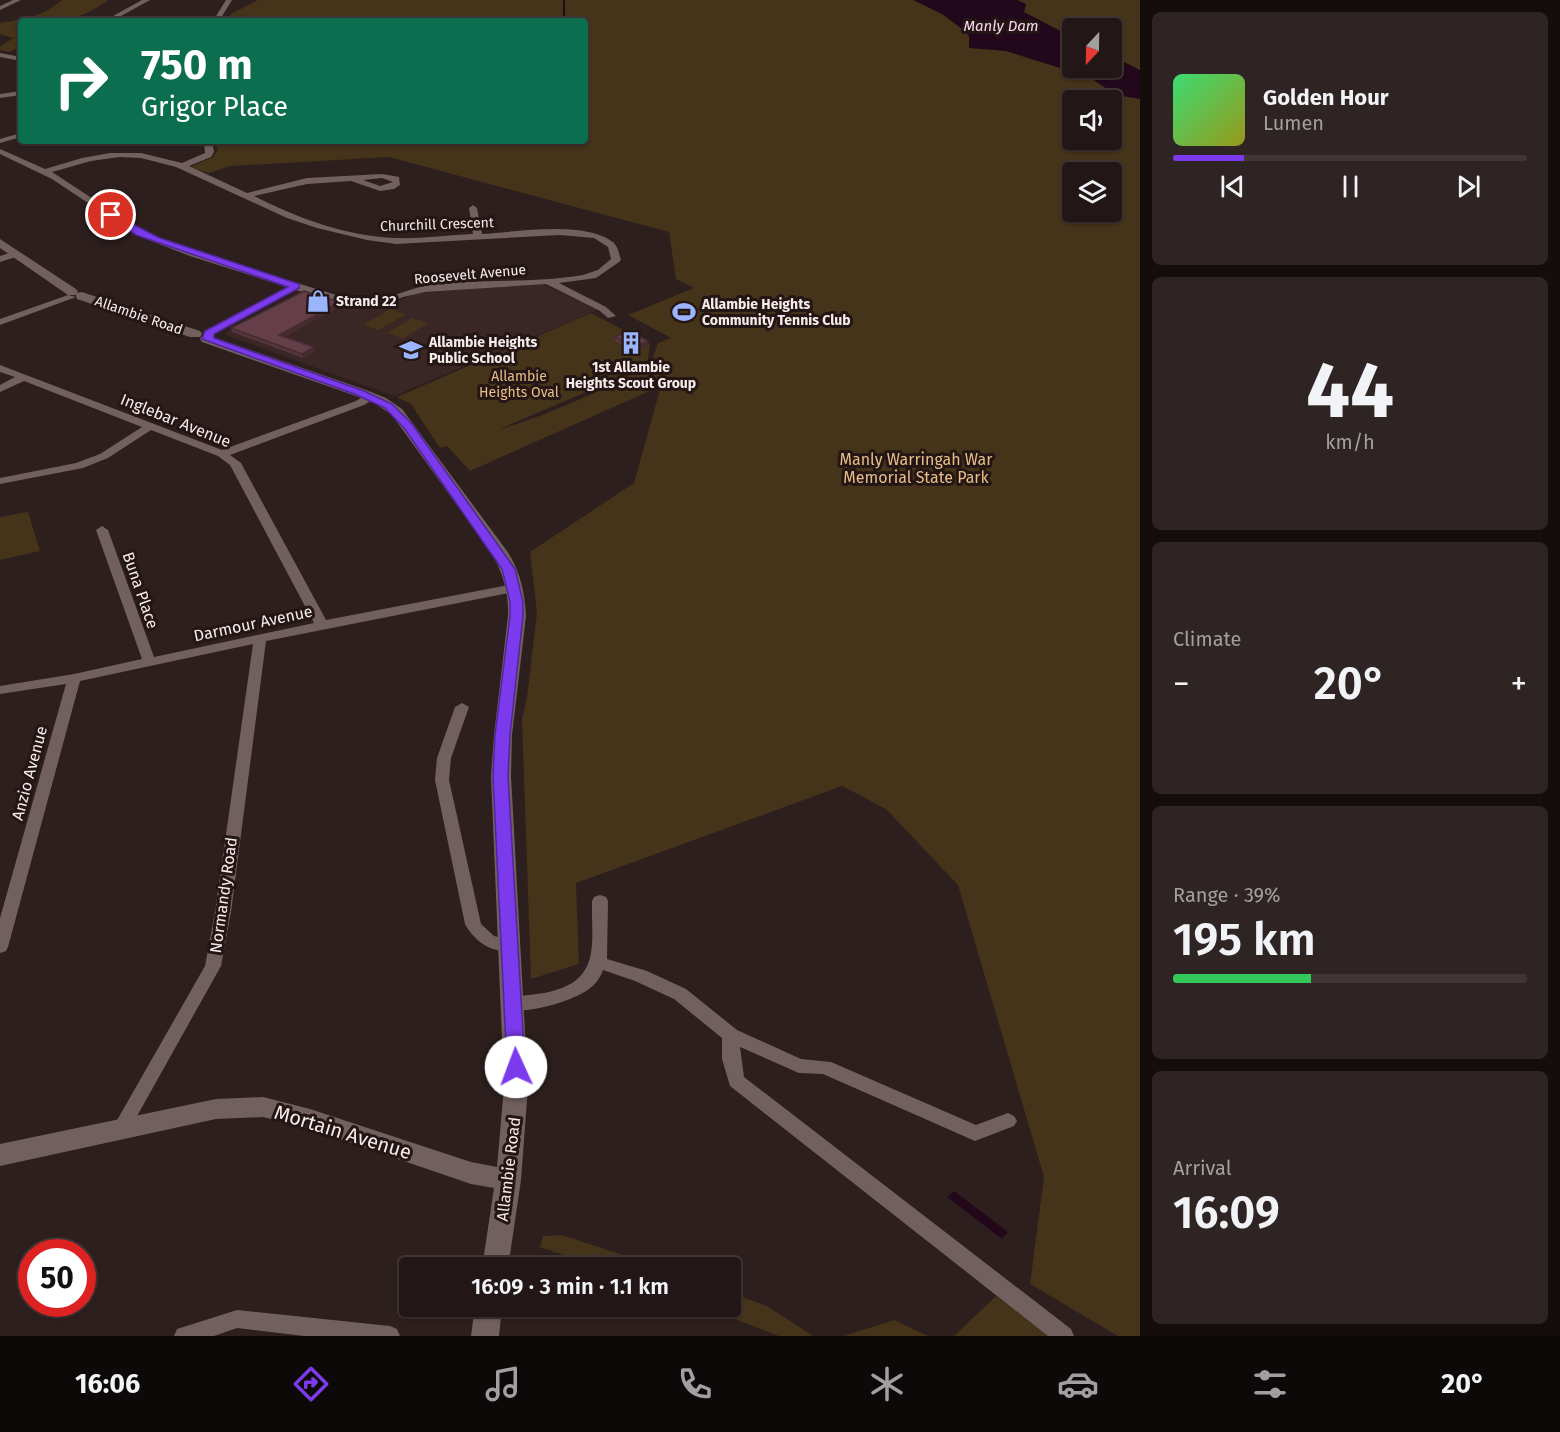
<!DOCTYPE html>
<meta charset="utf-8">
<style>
:root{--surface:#221716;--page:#2e2423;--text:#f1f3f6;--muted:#a29fa1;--line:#3f3635;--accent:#7c3aed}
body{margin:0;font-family:"Fira Sans",sans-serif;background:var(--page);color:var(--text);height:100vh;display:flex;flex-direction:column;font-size:22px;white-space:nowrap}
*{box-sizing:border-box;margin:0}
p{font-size:20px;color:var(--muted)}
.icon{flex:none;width:33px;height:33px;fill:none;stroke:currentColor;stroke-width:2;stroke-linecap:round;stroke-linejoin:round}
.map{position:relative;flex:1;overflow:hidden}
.drawer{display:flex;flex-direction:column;gap:12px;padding:12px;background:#130d0c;width:420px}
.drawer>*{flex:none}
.banner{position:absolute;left:18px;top:18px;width:570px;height:126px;border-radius:6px;box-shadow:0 2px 4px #0004,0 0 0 2px var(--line);background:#0b6e4f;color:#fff;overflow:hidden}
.needle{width:39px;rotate:202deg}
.fabs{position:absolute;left:1062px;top:18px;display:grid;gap:12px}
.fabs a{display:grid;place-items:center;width:60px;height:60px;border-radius:6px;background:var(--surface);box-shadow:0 2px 4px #0004,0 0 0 2px var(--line);font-size:30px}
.speed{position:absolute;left:18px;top:1239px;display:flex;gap:12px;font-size:30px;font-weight:700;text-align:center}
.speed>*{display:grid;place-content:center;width:78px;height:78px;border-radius:50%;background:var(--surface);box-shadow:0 2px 4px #0004,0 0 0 2px var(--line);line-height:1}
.speed .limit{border:9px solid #d22;background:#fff;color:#111}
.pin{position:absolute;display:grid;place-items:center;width:51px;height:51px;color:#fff;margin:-26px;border:3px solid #fff;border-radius:50%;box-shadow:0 2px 6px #0007}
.me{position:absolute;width:66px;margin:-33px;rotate:358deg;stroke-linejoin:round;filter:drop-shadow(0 0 4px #0008)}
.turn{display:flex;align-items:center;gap:21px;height:126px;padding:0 24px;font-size:27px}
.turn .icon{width:78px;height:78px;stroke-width:2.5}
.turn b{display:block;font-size:42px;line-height:51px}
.big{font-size:45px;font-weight:600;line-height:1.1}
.drawer .card{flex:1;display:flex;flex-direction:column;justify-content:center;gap:9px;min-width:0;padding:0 21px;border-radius:9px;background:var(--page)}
.drawer .dial{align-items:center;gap:0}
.dial b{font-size:78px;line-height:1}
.song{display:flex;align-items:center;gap:18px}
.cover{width:72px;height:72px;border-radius:9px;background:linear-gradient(135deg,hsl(140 70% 55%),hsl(60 70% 35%))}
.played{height:6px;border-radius:3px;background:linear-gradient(90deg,var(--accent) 20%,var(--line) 20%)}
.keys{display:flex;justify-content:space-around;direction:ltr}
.heat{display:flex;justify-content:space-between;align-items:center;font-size:33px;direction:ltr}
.charge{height:9px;border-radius:4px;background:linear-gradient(90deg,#34c759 39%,var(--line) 0)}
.trip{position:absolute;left:399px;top:1257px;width:342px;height:60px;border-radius:6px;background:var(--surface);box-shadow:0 2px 4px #0004,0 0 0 2px var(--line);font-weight:600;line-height:60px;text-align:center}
.dock{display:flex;height:96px;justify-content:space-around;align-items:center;background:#0e0909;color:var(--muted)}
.dock .icon{width:42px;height:42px}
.dock .active{color:var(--accent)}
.dock b{font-size:27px;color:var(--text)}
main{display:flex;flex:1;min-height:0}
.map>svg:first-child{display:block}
</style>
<main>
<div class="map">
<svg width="1140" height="1336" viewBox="0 0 1140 1336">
<rect width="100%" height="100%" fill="#2d1f1e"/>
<path fill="#3a2624" d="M542,284L597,310L394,396L223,334L302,292L355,308L384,307L416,293Z"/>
<path fill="#45331a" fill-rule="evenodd" d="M62,0H108C77,23 58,21 21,21V45L10,52L0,50V47L13,38L0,34V23C26,19 41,17 62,0Z
M258,0H1140V1336H1118L1030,1284L1044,1177L958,885L886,809L842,786L576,883L579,964L531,979L522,720L527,697L537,613L530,552L634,483L661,386L470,471L447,446L440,448L411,404L397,397L591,313L650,344L648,360L630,373L500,429C525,424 637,378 651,360C654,355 656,348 658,343L671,338L628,315L694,288L676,279L669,232L389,157L230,166L209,173L190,167L213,157L218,150L215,141H585V21H227L231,14ZM1072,28H1112V68H1072ZM1072,100H1112V140H1072ZM1072,172H1112V212H1072Z
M390,309L406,314L379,330L363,325Z
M412,318L428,323L403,339L387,333Z
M28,512L40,551L0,560V517Z
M562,1235L659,1267H599L540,1247L543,1236Z
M731,1293L767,1306L813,1336H779L702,1307L730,1306Z
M996,1296L1049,1336H954Z
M894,1320L928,1336H844Z"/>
<path fill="#23081c" d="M913,0H1017L1026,4L1024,12L1072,37V68H1112V56L1140,70V99L1116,95L1089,77L1006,51L969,48V36L966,32L942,14Z
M954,1191L1008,1232L1002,1239L947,1197Z"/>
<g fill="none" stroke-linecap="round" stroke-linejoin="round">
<path stroke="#23081c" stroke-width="2" d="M564,0V16"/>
<path fill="#71605e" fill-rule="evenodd" d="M13,0H21L0,10V6Z
M142,0H150L112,21H104Z
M226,0H232L219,21H213Z
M0,53L21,57V61L0,57Z
M21,91V95L0,98V94Z
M21,133V137L0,143V139Z
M204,141H212L214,152L211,157L189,166L247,193L307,178L382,174L399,177L400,185L394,189L380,191L351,181L307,184L254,196C297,218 346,236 395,238C420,239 447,235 473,234L469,208L473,205L477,208L482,234C517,232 586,220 614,243C618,247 619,254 621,260L619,262L596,278L559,283L606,307L616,316L608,318L600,311L546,284L425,292L403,297L379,307L362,309L296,290L212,335H204V331L287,287L190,256L136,235L52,179L0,154V149L45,169L82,158L110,153H141L182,163L205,153ZM120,157L141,158L176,167L287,218L317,228L367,240L396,244L560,235L594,238L608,247L611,259L598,270L583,275C531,284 477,278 425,286C403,290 384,302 362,303L196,252L142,231L52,172L91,161ZM382,178L393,182L380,186L363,180Z
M16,251L21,254L19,256L0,262V256Z
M68,295L76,297L0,325V319Z
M0,365L222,450L356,401L366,395H374V399L364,405L230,455L241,463L326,620L514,584L520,588L514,592L266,641L231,912L221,966L127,1134L121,1137L115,1134L112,1129L205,966L215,912L253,644L80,681L8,947L6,951L0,953V918L66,684L0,694V686L74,674L142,659L96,530L102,526L108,530L154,657L314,623L230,465L218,456L151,430L108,458L83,468L0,484V478L76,463L100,454L142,427L24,381L0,392V385L15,377L0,372Z
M462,703L469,707L451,758L449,780L481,924L494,936L516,941L518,945L516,949C494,956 475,942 465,924L435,780L437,758L455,707Z
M600,895L606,897L608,901L607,959L647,971L686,989L737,1030L801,1059L831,1062L976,1125L1008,1113L1014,1116L1017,1121L1014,1126L975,1141L823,1074L799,1073L740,1047L744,1077L1071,1329L1074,1336H1048L730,1086L722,1059V1038L674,999L635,981L603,970C600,978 596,984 589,989C573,1001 526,1015 507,1009L504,1004L507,999C520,995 535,995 549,992C602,980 591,943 592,901L594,897Z
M237,1310L390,1326L397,1329L400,1336H304L237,1328L214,1336H174L177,1329Z"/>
<path fill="#71605e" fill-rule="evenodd" d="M0,239L76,289L78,292L76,295H68L0,248Z
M82,292L200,331L202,334L200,337H190L77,299L76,296L77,293Z
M207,335L366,390L386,398L402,409L507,551C520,570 525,593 526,616L512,735L511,776L528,1087L521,1180L508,1268H482L494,1188L471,1184L310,1129L263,1117L216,1119L0,1166V1144L216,1099L263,1097L310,1109L471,1162L497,1167L504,1087L491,776L494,735L508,616C509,594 503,574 493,555L392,415L376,404L356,396L202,342L200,339L202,336Z
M475,1306H502L499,1336H471Z"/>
</g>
<path fill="#56353e" d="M340,302V306L284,337L314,347V352L303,358L232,332L231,328Z
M615,337L648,345L634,351L615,341Z"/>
<path fill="#462b32" d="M340,302V306L280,340L279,335Z
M648,341V345L634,351V347Z
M314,347V352L303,358L302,354Z"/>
<path fill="#643e48" stroke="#462b32" stroke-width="1.5" d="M304,291L340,302L279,335L314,347L302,354L231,328Z
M629,331L648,341L634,347L615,337Z"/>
<path fill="#7c3aed" stroke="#51269a" stroke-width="1.5" d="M108,214C116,213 148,233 160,238L299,284V288L214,334V338L364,391L392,404L412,424L515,569L523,602V616L510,735L508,776L525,1067L522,1073L516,1075L510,1073L507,1067L493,776L495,735L510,616V602L502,569L404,428L385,408L357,395L202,339L205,331L288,287L136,235L108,217Z"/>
<defs>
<g id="shop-bare" transform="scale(1.8)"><path d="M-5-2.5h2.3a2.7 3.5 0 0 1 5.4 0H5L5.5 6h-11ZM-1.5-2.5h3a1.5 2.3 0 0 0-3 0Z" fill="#9ab5fd" stroke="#231614" stroke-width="2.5" paint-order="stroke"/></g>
<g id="stadium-bare" transform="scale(1.8)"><path d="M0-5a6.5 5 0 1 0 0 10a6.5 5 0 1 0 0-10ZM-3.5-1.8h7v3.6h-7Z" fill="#9ab5fd" stroke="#231614" stroke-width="2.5" paint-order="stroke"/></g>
<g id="building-bare" transform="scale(1.8)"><path d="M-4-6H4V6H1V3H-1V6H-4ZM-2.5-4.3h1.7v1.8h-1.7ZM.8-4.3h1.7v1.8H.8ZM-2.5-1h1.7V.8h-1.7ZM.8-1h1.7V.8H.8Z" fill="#9ab5fd" stroke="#231614" stroke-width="2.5" paint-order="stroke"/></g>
<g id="school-bare" transform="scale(1.8)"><path d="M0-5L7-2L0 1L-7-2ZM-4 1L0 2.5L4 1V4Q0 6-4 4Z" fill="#9ab5fd" stroke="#231614" stroke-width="2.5" paint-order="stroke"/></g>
</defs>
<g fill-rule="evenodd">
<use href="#shop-bare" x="318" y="301"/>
<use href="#stadium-bare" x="684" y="312"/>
<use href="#building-bare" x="631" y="343"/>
<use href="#school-bare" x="411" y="350"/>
</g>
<g text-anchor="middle" stroke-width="6" stroke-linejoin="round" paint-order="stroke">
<g font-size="14" fill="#f6eceb" stroke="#231614">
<text transform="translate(437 224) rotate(-2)" y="5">Churchill Crescent</text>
<text transform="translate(470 274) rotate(-5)" y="5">Roosevelt Avenue</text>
<text transform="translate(139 315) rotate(19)" y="5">Allambie Road</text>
</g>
<g font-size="14" font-weight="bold" fill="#f6eceb" stroke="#231614" text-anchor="start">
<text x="336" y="306">Strand 22</text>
<text x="702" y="309">Allambie Heights<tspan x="702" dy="16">Community Tennis Club</tspan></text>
<text x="429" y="347">Allambie Heights<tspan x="429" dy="16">Public School</tspan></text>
<text x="631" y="372" text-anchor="middle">1st Allambie<tspan x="631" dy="16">Heights Scout Group</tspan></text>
</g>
<g font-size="14" fill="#e8be87" stroke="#231614">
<text x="519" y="381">Allambie<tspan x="519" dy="16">Heights Oval</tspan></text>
</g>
<g font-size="15" font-style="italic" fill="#fcd7ef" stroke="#231614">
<text x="1001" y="31">Manly Dam</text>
</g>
<g font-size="16" fill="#f6eceb" stroke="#231614">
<text transform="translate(176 420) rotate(22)" y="6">Inglebar Avenue</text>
<text transform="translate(141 590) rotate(71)" y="6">Buna Place</text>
<text transform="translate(253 623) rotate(-12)" y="6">Darmour Avenue</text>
<text transform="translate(29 773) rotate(-75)" y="6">Anzio Avenue</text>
<text transform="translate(223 895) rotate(-82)" y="6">Normandy Road</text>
<text transform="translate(508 1169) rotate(-83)" y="6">Allambie Road</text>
</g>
<g font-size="16" fill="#e8be87" stroke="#231614">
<text x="916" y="465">Manly Warringah War<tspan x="916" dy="18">Memorial State Park</tspan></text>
</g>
<g font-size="20" fill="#f6eceb" stroke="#231614">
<text transform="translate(343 1132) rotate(17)" y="7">Mortain Avenue</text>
</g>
</g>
</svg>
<div class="fabs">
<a><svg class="needle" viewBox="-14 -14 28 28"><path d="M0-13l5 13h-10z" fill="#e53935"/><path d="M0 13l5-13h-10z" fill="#a29fa1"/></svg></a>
<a><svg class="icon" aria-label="sound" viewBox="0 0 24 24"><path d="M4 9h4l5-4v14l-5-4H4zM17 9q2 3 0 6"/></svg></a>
<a><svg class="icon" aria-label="layers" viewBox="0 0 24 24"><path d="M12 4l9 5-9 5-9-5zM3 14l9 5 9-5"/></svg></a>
</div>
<div class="speed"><div class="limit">50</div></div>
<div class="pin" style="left:111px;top:215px;background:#d93025"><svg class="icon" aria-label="arrive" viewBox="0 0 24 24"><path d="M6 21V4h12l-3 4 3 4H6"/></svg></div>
<svg class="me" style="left:516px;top:1067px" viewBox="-20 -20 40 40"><circle r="19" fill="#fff"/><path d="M0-13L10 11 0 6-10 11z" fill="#7c3aed"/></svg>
<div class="trip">16:09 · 3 min · 1.1 km</div>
<div class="banner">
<div class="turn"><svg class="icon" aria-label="right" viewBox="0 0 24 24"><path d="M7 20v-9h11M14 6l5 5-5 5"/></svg><div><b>750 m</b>Grigor Place</div></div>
</div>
</div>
<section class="drawer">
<div class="card">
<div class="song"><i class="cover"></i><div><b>Golden Hour</b><p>Lumen</p></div></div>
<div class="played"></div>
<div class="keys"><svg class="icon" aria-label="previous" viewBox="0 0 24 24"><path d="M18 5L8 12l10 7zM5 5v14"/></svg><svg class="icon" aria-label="pause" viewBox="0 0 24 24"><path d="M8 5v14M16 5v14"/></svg><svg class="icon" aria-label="next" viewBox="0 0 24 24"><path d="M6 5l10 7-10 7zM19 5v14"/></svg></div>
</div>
<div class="card dial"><b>44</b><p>km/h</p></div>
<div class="card"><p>Climate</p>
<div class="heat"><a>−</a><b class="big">20°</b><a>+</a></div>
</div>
<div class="card"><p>Range · 39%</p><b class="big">195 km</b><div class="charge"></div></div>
<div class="card"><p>Arrival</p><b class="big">16:09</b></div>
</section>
</main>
<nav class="dock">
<b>16:06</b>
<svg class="icon active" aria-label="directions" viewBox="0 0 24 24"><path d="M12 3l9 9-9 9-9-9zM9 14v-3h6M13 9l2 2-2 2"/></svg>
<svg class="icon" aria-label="music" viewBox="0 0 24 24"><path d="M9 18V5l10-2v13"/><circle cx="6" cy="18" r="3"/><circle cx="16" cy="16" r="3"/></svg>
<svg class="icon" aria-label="phone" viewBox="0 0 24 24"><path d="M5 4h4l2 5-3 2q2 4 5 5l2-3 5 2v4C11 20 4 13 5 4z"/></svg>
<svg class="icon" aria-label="climate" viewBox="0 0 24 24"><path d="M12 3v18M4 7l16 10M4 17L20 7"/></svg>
<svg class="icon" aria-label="car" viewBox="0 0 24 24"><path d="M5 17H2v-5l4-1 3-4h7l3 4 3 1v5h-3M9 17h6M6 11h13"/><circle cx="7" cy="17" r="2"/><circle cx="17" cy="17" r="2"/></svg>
<svg class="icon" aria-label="filters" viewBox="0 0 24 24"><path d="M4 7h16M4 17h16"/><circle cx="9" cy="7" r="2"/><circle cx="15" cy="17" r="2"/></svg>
<b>20°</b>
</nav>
